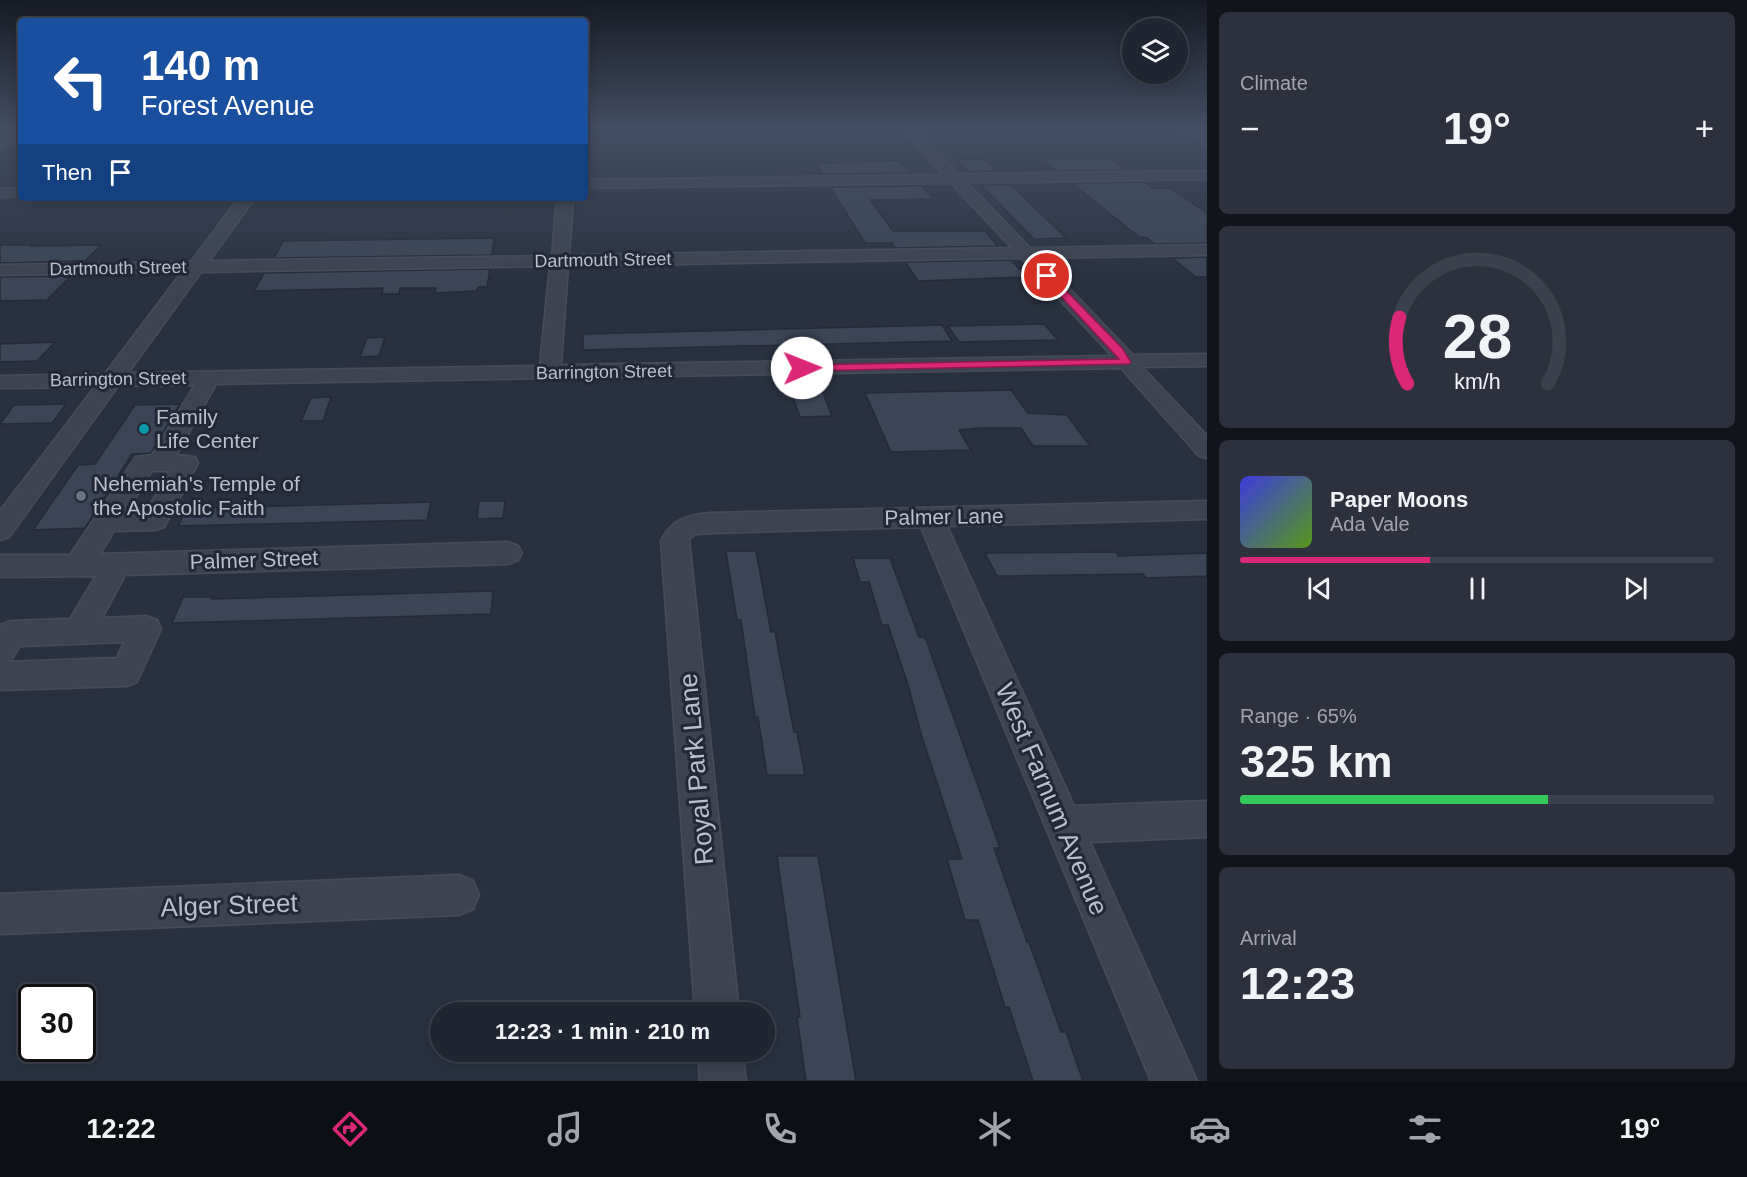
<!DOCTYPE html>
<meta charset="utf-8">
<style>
:root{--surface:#1f2531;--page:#2c313d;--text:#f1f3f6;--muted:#a1a5ab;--line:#3c424d;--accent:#db2777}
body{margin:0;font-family:Arial,sans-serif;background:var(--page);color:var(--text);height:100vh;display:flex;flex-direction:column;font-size:22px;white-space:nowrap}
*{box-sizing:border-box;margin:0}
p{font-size:20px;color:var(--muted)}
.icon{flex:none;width:33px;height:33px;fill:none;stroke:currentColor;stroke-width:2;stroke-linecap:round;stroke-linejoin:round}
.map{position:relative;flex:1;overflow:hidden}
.side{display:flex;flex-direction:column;gap:12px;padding:12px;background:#11141b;width:540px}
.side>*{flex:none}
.top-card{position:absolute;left:18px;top:18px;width:570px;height:183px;border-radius:6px;box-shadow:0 3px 15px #0003,0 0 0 2px var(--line);background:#1a4fa0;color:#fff;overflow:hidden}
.tools{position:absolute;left:1122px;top:18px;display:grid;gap:12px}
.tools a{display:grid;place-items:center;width:66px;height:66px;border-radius:50%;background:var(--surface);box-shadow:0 3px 15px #0003,0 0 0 2px var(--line);font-size:30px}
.speed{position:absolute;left:18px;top:984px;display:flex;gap:12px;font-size:30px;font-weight:700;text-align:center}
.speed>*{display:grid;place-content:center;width:78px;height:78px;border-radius:50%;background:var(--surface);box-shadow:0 3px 15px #0003,0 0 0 2px var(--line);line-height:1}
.speed .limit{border:3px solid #111;border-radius:9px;background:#fff;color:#111}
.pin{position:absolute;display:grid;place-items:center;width:51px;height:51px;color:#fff;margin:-26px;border:3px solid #fff;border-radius:50%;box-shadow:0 2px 6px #0007}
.me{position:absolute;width:66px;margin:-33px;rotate:89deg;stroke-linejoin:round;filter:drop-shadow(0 0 4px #0008)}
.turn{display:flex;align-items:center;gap:21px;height:126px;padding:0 24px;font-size:27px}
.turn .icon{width:78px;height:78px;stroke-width:2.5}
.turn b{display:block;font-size:42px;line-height:51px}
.then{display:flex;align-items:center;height:57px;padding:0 24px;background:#0003;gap:12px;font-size:22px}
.big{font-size:45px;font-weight:700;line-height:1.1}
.side .widget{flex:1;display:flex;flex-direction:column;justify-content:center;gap:9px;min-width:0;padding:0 21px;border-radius:9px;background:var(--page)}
.side .dial{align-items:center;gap:0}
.dial svg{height:156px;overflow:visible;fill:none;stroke:var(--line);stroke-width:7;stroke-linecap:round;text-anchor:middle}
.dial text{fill:var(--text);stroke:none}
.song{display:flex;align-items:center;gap:18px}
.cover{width:72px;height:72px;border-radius:9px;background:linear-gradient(135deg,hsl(240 70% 55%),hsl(90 70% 35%))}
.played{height:6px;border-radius:3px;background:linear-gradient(90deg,var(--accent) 40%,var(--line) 40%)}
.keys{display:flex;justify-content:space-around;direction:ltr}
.heat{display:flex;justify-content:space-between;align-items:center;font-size:33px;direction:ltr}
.charge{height:9px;border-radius:4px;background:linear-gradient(90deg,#34c759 65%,var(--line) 0)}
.trip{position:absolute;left:430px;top:1002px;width:345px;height:60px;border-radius:30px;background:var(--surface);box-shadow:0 3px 15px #0003,0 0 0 2px var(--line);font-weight:700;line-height:60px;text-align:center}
.dock{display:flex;height:96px;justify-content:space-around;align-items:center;background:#0c0f14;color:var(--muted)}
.dock .icon{width:42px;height:42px}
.dock .current{color:var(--accent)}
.dock b{font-size:27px;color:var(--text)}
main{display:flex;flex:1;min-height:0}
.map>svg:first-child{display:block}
</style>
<main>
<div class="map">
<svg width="1207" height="1081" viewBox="0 0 1207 1081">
<rect width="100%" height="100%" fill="#293141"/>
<path fill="#3b4557" stroke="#242a39" stroke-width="1.5" d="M1041,158H1110L1126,170L1056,171Z
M985,159L997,171L968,172L957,160Z
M897,160L911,173L822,174L816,164Z
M1144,182L1152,188H1170L1207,213V243L1155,244L1147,238L1139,237L1072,183Z
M981,185H1011L1066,238L1034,239Z
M922,186L933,199L870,200L893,231H985L998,246L895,248L892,243H865L830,187Z
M494,238L492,255L274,258L283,241Z
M0,245H32L30,246L101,245L85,261L0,263Z
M1207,257V277H1196L1172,258Z
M1011,260L1027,277L918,281L905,262Z
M490,269L487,287H478L477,291L435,293L436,288H400L399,294H382L383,288L254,291L264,273Z
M71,276L47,300L0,301V277Z
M1044,324L1058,340L959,342L948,326Z
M942,325L952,341L583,350V334Z
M385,337L379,356L360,357L367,338Z
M55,342L37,361L0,362V344Z
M1011,390L1028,413L1067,415L1090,446H1033L1021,428H978L959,430L971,450L891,452L865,393Z
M809,391L810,394L823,393L832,416L800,417L791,392Z
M331,397L323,421H301L311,398Z
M66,404L52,423L0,424L14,405Z
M180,404L151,453L132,454L85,528L33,530L78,465L95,464L135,405Z
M479,501H505L503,518L477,519Z
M190,502H215L212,508L431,502L427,520L178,526Z
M726,551H756L771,632H775L794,732H797L805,775H767L758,717H755L741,620H737Z
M1116,552L1118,556L1207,553V576L1146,578L1143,574L997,576L985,553Z
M853,558H890L919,637H925L1000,848H994L1027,942H1029L1061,1032H1066L1083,1081H1033L1009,1007H1005L978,920H965L947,859H962L922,737L908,685L888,625H882L869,582H860Z
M493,591L491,614L172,623L183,597H213L212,599Z
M777,856H818L856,1081H806L797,1017H800Z"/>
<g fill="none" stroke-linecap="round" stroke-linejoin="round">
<g stroke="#474c5b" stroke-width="3">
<path id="minor" d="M17,129H21V138L0,150V140Z
M902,129H915L959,174L1207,171V179L967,183L1030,248L1207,245V255L1040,258L1133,355L1207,354V366L1142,367L1207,436V458L1199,456L1121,368L216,384L176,455L195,457L198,463L164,527L155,530L114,531L100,554L508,542L518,546L522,553L518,560L508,564L125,575L102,618L146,616L157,620L161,629L137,682L126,686L0,690V625L11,621L70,619L96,576L0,577V555H70L136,457L152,455L195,385L118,386L9,537L0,540V511L95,387L0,388V376L105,374L182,272L0,275V265L191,262L239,198H255L209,261L552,256L557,198H573L569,255L1012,248L951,183L585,188V180L943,175ZM1021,258L1112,356L561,365L568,266ZM550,266L540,366L128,373L201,272ZM152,471H169L147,511L127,512ZM124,642L117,658L7,662L11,660L20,646Z
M1181,129H1195L1207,136V146Z
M21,188V196L0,197V189Z
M1207,501V519L947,526L1074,806L1207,801V837L1090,842L1197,1081H1151L921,527L711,533L696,534L689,539L739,1012H695L661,541C671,519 688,515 711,513Z
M459,875L473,881L479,895L473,909L459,915L0,934V894Z
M698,1052H742L746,1081H700Z"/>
</g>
<use href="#minor" fill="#3d4351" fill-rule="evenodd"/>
</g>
<linearGradient id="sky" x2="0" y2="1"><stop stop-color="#171b24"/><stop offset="0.46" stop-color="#434e65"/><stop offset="1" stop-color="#434e65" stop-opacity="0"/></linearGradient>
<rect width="1207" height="280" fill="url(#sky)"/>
<path fill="#db2777" stroke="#8e194d" stroke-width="1.5" d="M1044,274H1050L1122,348L1131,362L1129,364L802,371L796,368L802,365L1119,359L1044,278Z"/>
<circle fill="#0f9aa8" stroke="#222837" stroke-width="2" cx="144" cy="429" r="6"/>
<circle fill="#6b7280" stroke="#222837" stroke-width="2" cx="81" cy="496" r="6"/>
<g text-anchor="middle" stroke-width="6" stroke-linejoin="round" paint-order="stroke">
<g font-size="18" fill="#babfcb" stroke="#222837">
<text transform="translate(603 260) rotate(-1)" y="6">Dartmouth Street</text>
<text transform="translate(118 268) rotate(-1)" y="6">Dartmouth Street</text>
<text transform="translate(604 372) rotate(-1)" y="6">Barrington Street</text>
<text transform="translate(118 379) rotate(-1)" y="6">Barrington Street</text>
</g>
<g font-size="21" fill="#babfcb" stroke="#222837" text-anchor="start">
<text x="156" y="424">Family<tspan x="156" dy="24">Life Center</tspan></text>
<text x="93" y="491">Nehemiah's Temple of<tspan x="93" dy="24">the Apostolic Faith</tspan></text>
</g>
<g font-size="21" fill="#babfcb" stroke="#222837">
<text transform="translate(944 517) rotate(-1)" y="7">Palmer Lane</text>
<text transform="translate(254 560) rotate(-2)" y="7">Palmer Street</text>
</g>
<g font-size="26" fill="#babfcb" stroke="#222837">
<text transform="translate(696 769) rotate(-95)" y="9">Royal Park Lane</text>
<text transform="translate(1052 799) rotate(67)" y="9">West Farnum Avenue</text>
<text transform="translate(229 905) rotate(-2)" y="9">Alger Street</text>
</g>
</g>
</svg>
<div class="tools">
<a><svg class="icon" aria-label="layers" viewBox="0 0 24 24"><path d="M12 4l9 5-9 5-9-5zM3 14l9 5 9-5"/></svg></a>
</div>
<div class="speed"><div class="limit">30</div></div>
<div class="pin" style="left:1047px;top:276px;background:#d93025"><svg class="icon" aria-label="arrive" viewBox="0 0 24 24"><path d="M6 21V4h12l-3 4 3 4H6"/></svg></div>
<svg class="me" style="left:802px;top:368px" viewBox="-20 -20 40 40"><circle r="19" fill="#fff"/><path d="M0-13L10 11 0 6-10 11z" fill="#db2777"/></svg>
<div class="trip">12:23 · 1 min · 210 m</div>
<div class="top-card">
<div class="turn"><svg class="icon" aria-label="left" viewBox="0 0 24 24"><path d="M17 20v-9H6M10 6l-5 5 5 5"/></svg><div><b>140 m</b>Forest Avenue</div></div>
<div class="then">Then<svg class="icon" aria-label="arrive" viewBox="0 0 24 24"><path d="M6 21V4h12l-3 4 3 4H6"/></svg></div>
</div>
</div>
<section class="side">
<div class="widget"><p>Climate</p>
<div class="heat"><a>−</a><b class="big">19°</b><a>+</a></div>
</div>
<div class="widget dial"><svg viewBox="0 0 100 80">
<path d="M14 69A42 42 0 1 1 86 69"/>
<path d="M14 69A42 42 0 0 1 10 35" stroke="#db2777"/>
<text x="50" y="56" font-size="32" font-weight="700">28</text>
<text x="50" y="72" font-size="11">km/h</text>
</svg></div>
<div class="widget">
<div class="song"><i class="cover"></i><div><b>Paper Moons</b><p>Ada Vale</p></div></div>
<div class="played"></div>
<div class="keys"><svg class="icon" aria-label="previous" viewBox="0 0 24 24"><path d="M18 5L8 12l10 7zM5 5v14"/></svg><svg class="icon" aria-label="pause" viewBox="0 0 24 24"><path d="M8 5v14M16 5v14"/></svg><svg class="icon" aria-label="next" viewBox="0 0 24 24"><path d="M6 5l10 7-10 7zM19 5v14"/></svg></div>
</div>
<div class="widget"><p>Range · 65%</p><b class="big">325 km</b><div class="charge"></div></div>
<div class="widget"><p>Arrival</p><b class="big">12:23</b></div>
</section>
</main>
<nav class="dock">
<b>12:22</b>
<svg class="icon current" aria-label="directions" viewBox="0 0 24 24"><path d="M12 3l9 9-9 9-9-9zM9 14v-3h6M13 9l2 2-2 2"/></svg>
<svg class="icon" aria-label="music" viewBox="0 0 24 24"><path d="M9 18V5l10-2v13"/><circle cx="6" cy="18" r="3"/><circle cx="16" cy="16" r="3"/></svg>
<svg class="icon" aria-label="phone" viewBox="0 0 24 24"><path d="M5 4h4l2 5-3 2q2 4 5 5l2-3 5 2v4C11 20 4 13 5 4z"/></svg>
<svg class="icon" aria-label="climate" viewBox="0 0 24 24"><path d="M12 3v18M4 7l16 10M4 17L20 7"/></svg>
<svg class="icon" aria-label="car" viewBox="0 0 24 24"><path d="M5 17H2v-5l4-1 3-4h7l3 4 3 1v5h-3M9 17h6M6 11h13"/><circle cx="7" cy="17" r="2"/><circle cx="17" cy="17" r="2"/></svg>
<svg class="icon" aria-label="filters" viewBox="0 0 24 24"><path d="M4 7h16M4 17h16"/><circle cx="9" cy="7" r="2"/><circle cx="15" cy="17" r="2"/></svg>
<b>19°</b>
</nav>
